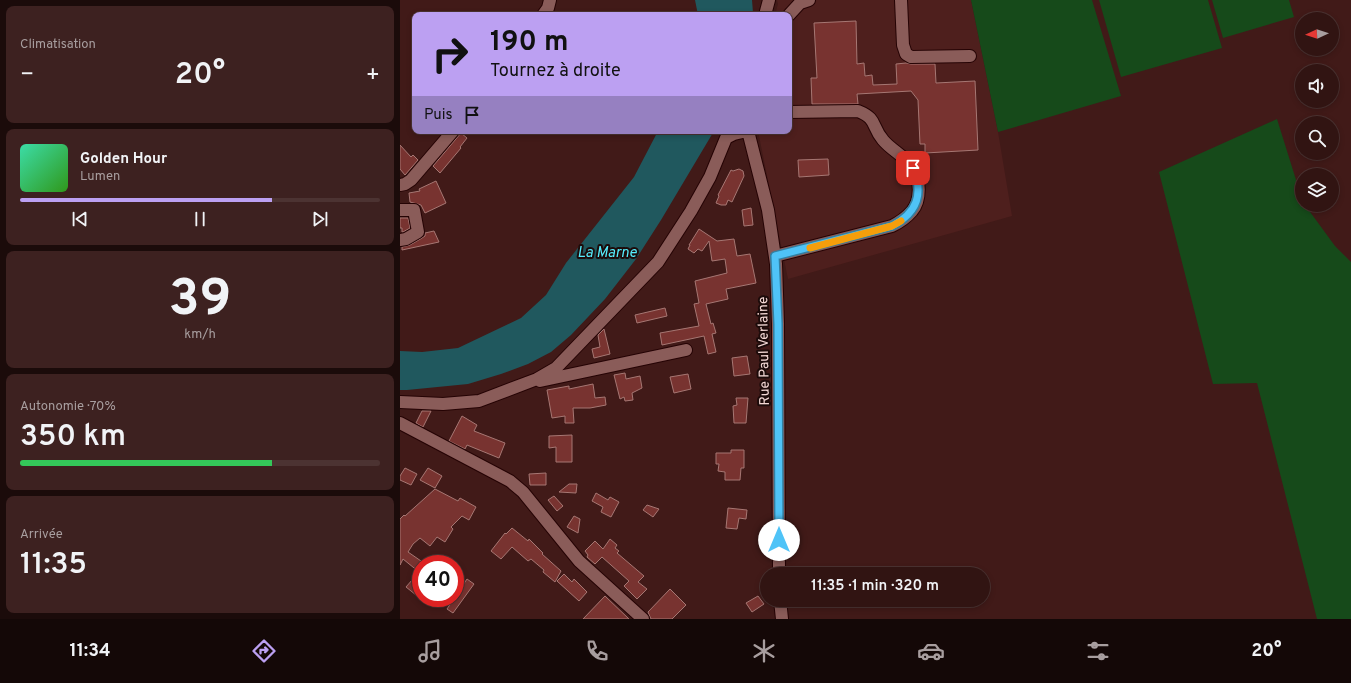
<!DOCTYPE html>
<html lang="fr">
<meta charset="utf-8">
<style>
:root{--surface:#311412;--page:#3d2120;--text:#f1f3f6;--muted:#a89e9f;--line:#4c3332;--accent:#bca0f2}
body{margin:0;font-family:Overpass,sans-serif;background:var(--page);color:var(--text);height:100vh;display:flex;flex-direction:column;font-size:15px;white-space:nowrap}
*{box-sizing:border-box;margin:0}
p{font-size:13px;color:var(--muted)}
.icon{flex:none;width:22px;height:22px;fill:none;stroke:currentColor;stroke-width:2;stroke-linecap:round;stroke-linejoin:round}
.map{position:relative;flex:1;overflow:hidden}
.drawer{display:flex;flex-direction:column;gap:6px;padding:6px;background:#1b0b0a;width:400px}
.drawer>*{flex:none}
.hud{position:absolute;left:12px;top:12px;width:380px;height:122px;border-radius:8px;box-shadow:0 2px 6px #0003,0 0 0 1px var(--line);background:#bca0f2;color:#111;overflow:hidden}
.needle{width:26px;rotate:267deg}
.buttons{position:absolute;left:895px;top:12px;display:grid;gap:8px}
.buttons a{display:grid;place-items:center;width:44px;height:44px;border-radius:50%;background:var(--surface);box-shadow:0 2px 6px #0003,0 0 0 1px var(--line);font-size:20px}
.speed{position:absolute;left:12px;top:555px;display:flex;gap:8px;font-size:20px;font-weight:700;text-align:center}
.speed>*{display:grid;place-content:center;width:52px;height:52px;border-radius:50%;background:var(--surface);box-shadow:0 2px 6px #0003,0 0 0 1px var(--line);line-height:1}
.speed .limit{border:6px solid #d22;background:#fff;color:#111}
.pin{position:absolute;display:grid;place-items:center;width:34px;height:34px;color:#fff;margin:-17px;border-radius:8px;box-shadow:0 2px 6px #0006}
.me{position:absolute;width:44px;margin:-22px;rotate:0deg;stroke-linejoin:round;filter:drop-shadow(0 0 3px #0008)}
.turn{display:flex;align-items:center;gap:14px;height:84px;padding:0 12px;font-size:18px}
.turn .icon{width:52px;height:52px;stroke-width:2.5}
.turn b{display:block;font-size:28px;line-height:34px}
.then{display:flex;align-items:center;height:38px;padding:0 12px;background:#0003;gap:8px;font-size:15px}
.big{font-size:30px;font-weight:600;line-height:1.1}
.drawer .widget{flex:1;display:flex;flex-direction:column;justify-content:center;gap:6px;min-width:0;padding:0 14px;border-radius:8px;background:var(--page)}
.drawer .dial{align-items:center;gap:0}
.dial b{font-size:52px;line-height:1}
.song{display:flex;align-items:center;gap:12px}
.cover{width:48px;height:48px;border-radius:6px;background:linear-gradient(135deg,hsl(160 70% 55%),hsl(110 70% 35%))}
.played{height:4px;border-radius:2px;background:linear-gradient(90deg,var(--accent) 70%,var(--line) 70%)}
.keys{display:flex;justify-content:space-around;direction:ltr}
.heat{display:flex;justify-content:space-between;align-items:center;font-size:22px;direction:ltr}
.charge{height:6px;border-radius:3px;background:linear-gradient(90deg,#34c759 70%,var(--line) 0)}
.trip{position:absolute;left:360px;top:567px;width:230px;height:40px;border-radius:20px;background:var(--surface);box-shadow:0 2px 6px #0003,0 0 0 1px var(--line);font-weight:600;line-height:40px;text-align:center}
.dock{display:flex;height:64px;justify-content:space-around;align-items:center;background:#140807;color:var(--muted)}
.dock .icon{width:28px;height:28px}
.dock .active{color:var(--accent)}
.dock b{font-size:18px;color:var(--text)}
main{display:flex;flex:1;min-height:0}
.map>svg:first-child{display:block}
</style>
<main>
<section class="drawer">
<div class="widget"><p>Climatisation</p>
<div class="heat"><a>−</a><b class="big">20°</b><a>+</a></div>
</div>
<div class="widget">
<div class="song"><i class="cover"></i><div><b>Golden Hour</b><p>Lumen</p></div></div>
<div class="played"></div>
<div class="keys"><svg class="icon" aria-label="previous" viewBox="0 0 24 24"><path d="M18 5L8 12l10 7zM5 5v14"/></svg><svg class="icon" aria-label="pause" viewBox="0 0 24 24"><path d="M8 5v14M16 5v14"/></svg><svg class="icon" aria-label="next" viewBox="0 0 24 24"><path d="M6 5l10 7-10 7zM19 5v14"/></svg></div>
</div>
<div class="widget dial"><b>39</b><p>km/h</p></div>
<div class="widget"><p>Autonomie · 70%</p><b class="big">350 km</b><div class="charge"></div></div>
<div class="widget"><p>Arrivée</p><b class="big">11:35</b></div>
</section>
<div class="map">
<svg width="951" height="619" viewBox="0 0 951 619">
<rect width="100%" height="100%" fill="#411a18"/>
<path fill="#4e1f1d" d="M377,0H571L598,132L612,216L388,279L358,131H389V15H375L378,4Z"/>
<path fill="#164a1a" d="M571,0H692L721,96L598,132Z
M699,0H808L822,48L721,77Z
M812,0H889L894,17L823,38Z
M877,119L902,199V205H905L935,246L951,262V619H917L857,383L813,384L759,172Z"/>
<path fill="#20585e" d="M295,0H352L353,13L352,15H298Z
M258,131H314L261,220L236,259L205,299L171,335L151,352L128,364L101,374L68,384L7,390H0V351L22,352L58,348L121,318L146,295L166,263L234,177Z"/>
<path fill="#783330" stroke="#a67773" d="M456,21L457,64L464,63L465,76L472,75L473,85L497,84L496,64L506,63L511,64H535L536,83L575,81L578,150L525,153V144H520L518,100L511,91L457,94L458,104H412L411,78H417L414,23Z
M61,133L67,138L60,147L61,148L40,173L33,166Z
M0,145L11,157L13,155L18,160L5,175L0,169Z
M428,159L429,175L399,177L398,160Z
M339,169L343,171L344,176L332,202L328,200L326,205H321L316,203L319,196L318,195L331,170L333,171Z
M36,181L46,203L25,213L21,205L10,202L9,193L20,191L19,189Z
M351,208L353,225L344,226L342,210Z
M0,218H8L10,228L3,232H2V228H0Z
M299,229L317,241L334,239L337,256L350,254L356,283L326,289L328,299L306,304L311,324L313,323L316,333L312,334L316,352L308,354L304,336L262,345L260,333L299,326L294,304L299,303L295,281L327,273L325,259L312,261L309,241L302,251L298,249L294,253L288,249L290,245H289Z
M34,231L39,242L2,250V247L10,245L22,238L25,236V233Z
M265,308L267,316L237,323L235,315Z
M204,329L210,354L194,358L192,349L200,347L198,335Z
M347,356L350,374L334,376L332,358Z
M225,373L226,379L240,376L242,388L232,393L233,400L225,401L224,397L220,399L214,375Z
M288,374L291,389L274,393L270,377Z
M193,384L195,398L205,397L206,405L190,408H173L174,423H165V416L152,418L147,390L169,386V389Z
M336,398H348L346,423H334L333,406L337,405Z
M22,411H31L23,427L16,423Z
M62,416L77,425L74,431L105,443L99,458L67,445L65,449L49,441Z
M172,435V462H156V447L149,448V436Z
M331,450H344V468H341L340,480H325V472L318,471L319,464H316V453H331Z
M5,468L17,474L11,485L0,480V476Z
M28,468L42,476L35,488L20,480Z
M146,473V485H130L129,474Z
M169,484H177L176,493L159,492Z
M35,489L58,501L60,498L76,507L69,520L62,516L51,527L53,529L45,542L37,537L30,546L20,538L13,544L8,552L21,561V599L6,587L19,572L3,559L0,565V519L4,515L5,516Z
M196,493L208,500L210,497L219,502L211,517L201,512L203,507L192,501Z
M154,496L163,506L157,511L148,500Z
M247,505L259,509L253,517L243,510Z
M328,508L347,510L346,519L339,518L337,529L326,528Z
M174,516L180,519L178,533L167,527Z
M112,528L128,541L129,539L143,553L142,554L161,571L155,582L143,572L144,570L131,559L128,561L112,547L101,559L91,551L105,533L106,534Z
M210,539L217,545L215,548L219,551L217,553L244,576L238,582L247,589L237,599L224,586L229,581L202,557L195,564L187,557L188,555L185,551L195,541L203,549Z
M164,574L172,582L174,579L187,592L179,601L157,581Z
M67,579L74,584L53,613L47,609Z
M270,589L286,605L272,619H251L248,612Z
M205,596L229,619H183Z
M358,596L364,604L352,612L346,603Z"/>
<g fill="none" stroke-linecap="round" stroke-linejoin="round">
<g stroke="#250304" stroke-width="14">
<path id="minor" d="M501,0L503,45L506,54L511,57L570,56
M143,15L148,8L150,0
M365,15L369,0
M389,15L400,3L409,0
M348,131L368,210L376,264L378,324L379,574
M0,185L5,184L11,180L53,131
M0,210H14L18,232L6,239L0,240
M375,256L492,226C500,222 506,218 512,211C521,200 521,179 512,167C505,156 491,150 483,140C471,126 478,119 458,111L389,112
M140,381L286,350
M0,402L43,404L79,401L137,379L156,368L258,262L291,211L310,177L326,138L334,134L347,131
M0,423L110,481L123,492L179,561L243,619
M380,600L382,619"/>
</g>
<use href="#minor" stroke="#8a5c59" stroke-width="12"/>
</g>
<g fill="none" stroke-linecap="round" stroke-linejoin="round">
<g stroke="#337fa1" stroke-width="10">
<path id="route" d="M379,540L378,324L375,256L492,226C517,213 524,194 513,168"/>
</g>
<use href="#route" stroke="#4fc3f7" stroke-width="7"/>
<path stroke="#f59e0b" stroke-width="7" d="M410,248L492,226L501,221"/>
</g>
<g text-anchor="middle" stroke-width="4" stroke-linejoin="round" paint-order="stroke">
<g font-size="14" fill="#f3d8d5" stroke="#1c0b0a">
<text transform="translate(363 351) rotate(-91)" y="5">Rue Paul Verlaine</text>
</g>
<g font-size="15" font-style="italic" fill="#55eefd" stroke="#1c0b0a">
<text x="207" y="257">La Marne</text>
</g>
</g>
</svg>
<div class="buttons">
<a><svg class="needle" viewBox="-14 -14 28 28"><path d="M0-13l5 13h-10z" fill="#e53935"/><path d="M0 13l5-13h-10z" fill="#a89e9f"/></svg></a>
<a><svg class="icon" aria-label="sound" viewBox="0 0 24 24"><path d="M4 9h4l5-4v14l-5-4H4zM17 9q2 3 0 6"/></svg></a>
<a><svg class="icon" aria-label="search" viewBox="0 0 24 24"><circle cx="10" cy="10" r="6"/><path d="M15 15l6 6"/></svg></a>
<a><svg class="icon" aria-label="layers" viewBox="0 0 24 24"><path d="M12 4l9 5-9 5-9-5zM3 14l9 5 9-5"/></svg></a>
</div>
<div class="speed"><div class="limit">40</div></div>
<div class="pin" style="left:513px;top:168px;background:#d93025"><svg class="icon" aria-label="arrive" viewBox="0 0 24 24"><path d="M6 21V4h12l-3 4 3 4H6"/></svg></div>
<svg class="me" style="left:379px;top:540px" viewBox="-20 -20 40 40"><circle r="19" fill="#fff"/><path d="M0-13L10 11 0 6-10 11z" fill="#4fc3f7"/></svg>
<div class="trip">11:35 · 1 min · 320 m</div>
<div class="hud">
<div class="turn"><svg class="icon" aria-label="right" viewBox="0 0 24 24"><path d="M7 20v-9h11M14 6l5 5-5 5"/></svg><div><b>190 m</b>Tournez à droite</div></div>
<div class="then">Puis<svg class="icon" aria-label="arrive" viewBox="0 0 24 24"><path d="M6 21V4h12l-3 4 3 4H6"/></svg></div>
</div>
</div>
</main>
<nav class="dock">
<b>11:34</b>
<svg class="icon active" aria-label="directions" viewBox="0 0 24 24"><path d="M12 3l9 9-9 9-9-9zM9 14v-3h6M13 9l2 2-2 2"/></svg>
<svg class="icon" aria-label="music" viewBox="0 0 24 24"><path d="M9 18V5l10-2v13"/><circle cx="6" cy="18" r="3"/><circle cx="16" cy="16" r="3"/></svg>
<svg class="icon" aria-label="phone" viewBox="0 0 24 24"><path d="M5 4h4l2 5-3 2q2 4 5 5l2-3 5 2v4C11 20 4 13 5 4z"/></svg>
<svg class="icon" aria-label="climate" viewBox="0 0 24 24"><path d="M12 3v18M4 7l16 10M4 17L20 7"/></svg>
<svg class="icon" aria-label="car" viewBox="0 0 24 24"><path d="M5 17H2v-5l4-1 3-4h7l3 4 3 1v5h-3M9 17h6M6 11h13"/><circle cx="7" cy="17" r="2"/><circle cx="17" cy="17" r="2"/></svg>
<svg class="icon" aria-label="filters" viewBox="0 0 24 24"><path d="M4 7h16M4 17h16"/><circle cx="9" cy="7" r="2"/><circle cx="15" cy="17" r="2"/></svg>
<b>20°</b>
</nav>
